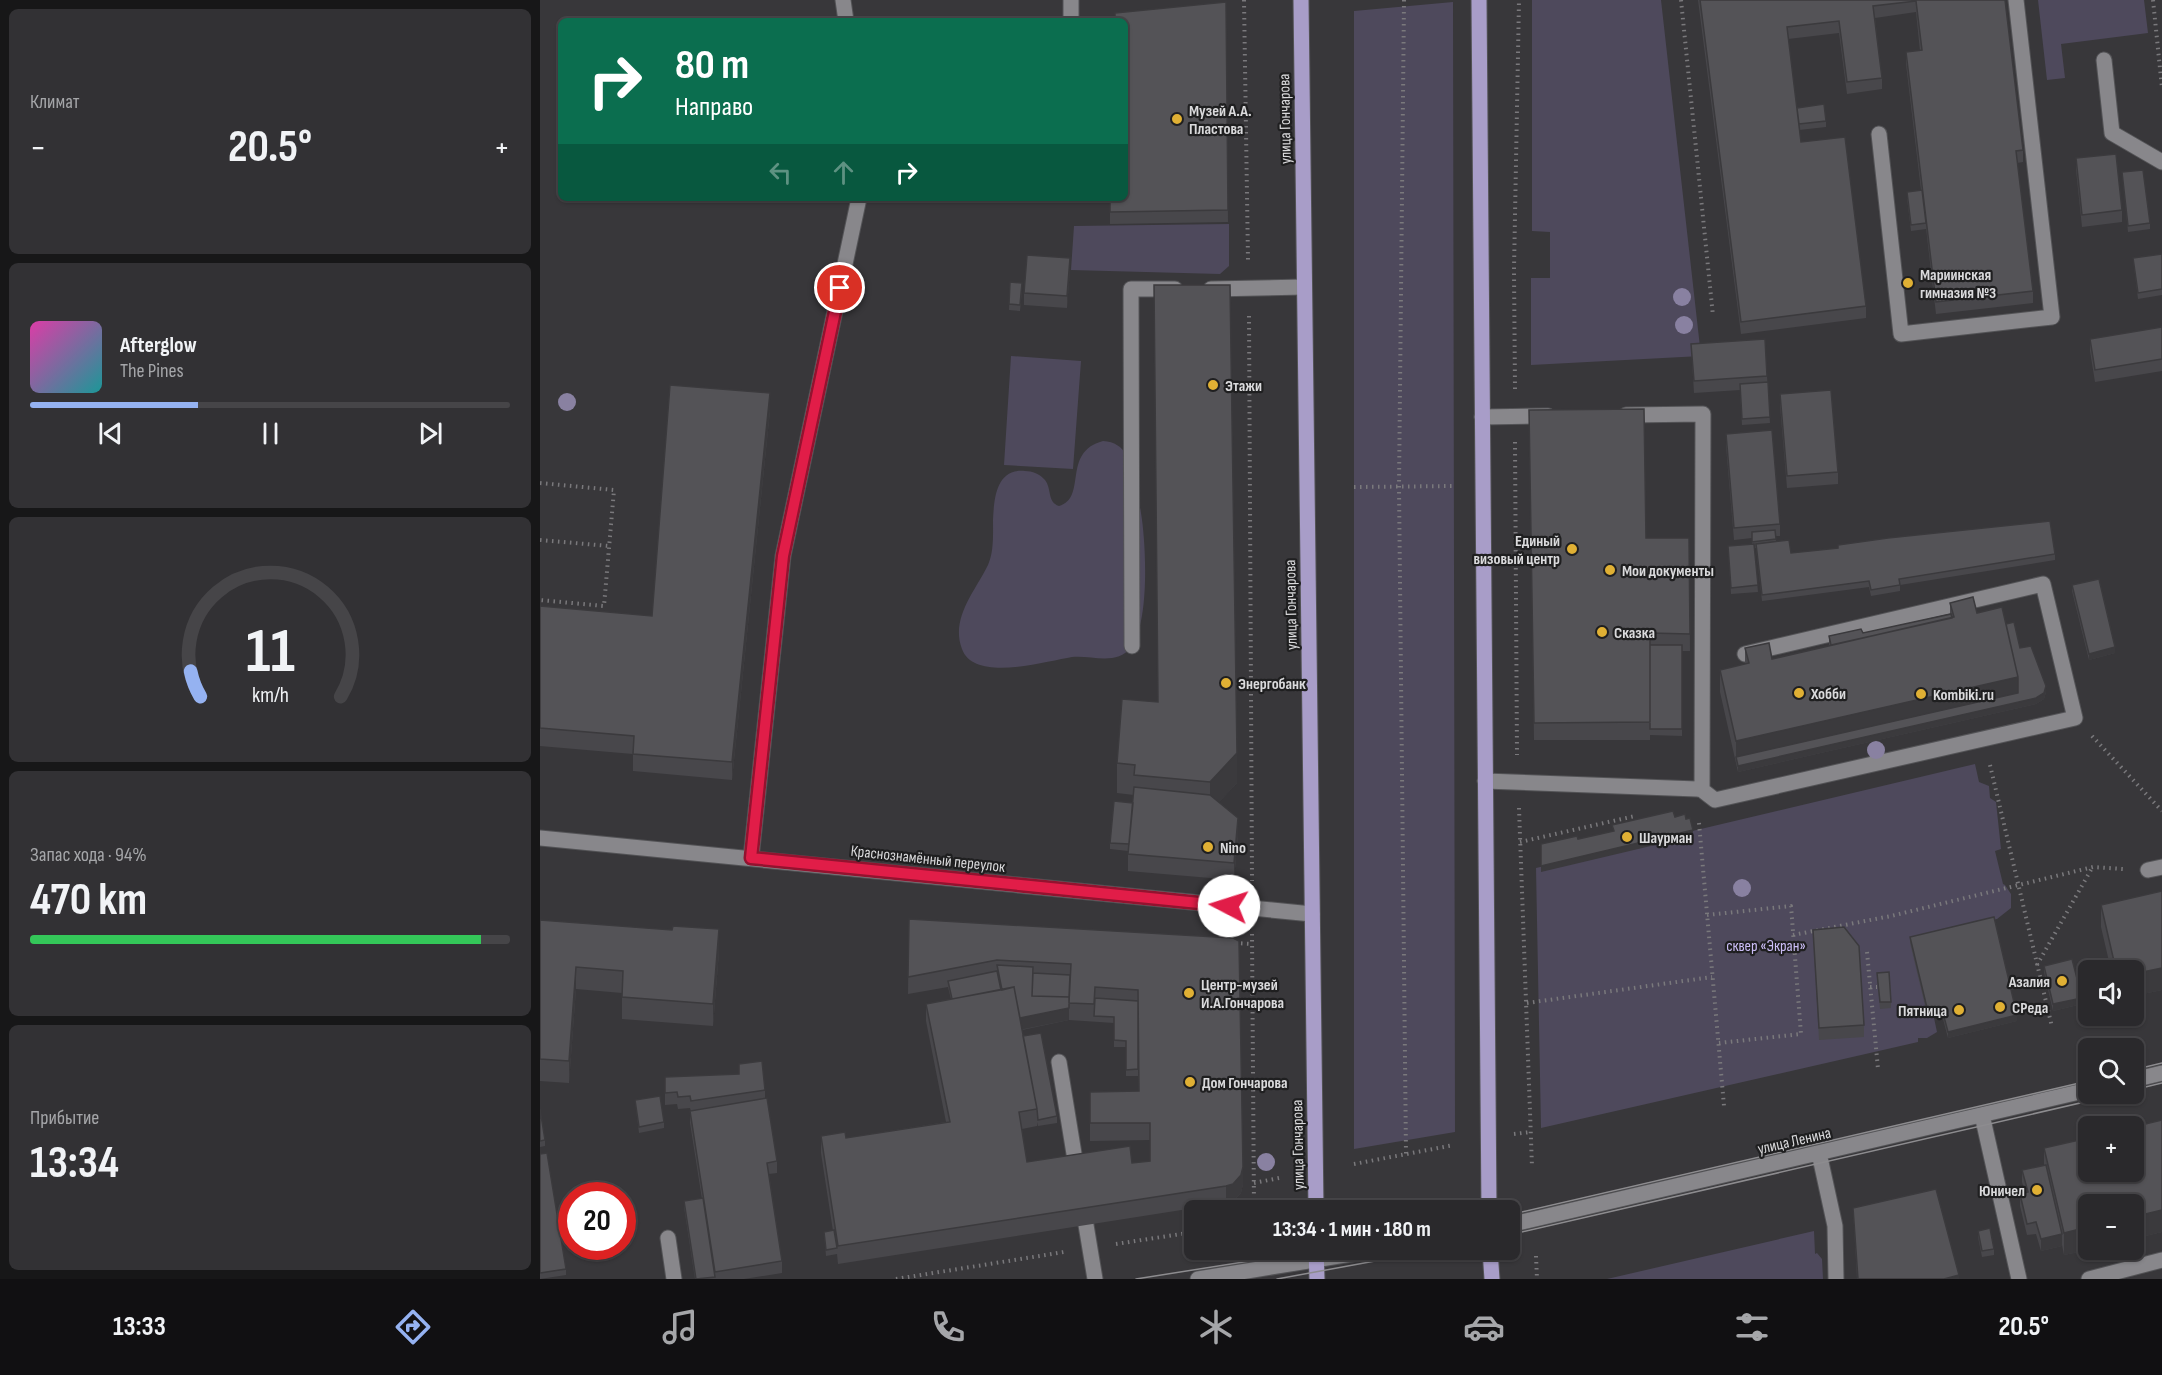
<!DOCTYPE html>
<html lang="ru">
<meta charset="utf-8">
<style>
:root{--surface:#2a292c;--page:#323134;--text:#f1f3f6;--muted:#a5a6a9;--line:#464548;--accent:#95b2f1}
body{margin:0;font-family:"Sofia Sans Condensed",sans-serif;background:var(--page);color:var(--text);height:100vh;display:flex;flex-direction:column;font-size:22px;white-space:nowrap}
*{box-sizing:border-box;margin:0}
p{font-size:20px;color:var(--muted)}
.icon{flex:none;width:33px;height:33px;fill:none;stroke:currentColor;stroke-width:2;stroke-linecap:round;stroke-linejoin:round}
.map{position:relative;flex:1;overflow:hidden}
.sheet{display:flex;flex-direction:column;gap:9px;padding:9px;background:#171718;width:540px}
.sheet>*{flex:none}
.hud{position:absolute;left:18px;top:18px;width:570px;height:183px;border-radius:9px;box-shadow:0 2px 4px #0004,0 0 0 2px var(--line);background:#0b6e4f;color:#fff;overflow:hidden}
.buttons{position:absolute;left:1538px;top:960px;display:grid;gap:12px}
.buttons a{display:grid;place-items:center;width:66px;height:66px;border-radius:9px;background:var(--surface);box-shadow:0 2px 4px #0004,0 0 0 2px var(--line);font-size:30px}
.speed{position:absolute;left:18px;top:1182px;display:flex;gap:12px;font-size:30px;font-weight:700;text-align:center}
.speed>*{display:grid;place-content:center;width:78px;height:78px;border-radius:50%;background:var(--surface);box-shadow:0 2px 4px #0004,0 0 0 2px var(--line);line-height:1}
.speed .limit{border:9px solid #d22;background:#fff;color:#111}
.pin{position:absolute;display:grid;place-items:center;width:51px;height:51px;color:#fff;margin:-26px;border:3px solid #fff;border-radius:50%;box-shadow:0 2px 6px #0007}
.me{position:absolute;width:66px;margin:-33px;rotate:275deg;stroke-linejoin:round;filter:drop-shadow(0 0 4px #0008)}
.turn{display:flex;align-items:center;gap:21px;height:126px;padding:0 18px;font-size:27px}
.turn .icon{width:78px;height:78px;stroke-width:2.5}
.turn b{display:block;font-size:42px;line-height:51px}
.lanes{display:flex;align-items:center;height:57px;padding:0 18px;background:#0003;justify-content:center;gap:30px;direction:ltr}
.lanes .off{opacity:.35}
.big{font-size:45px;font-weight:700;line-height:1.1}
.sheet .tile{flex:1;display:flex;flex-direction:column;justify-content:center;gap:9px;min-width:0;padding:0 21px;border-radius:9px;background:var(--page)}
.sheet .dial{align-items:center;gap:0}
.dial svg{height:156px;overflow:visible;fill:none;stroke:var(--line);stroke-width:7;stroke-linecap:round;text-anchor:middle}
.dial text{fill:var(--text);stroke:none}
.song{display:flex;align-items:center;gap:18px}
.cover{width:72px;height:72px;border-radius:9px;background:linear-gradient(135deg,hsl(320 70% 55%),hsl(180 70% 35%))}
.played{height:6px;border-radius:3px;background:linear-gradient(90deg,var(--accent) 35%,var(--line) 35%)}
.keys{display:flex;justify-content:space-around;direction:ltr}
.heat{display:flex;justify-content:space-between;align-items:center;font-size:33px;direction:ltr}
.charge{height:9px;border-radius:4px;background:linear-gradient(90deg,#34c759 94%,var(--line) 0)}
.trip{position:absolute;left:644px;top:1200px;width:336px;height:60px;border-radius:9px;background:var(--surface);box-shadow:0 2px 4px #0004,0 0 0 2px var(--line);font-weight:700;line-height:60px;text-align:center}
.menu{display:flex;height:96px;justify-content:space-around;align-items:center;background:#111012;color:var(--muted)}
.menu .icon{width:42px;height:42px}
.menu .current{color:var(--accent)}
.menu b{font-size:27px;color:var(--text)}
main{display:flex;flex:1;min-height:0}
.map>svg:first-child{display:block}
</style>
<main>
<section class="sheet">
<div class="tile"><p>Климат</p>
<div class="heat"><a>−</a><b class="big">20.5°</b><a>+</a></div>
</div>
<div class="tile">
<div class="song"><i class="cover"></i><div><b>Afterglow</b><p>The Pines</p></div></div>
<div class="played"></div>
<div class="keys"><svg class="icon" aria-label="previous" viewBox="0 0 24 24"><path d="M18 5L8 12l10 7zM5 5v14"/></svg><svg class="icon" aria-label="pause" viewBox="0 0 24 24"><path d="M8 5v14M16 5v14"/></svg><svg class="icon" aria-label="next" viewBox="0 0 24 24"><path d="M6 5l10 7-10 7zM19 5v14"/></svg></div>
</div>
<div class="tile dial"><svg viewBox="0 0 100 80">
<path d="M14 69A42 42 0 1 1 86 69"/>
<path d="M14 69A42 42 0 0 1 9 56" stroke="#95b2f1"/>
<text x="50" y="56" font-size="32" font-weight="700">11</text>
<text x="50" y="72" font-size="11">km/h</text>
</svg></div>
<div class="tile"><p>Запас хода · 94%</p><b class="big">470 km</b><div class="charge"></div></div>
<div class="tile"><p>Прибытие</p><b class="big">13:34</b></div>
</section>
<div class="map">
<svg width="1622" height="1279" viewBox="0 0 1622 1279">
<rect width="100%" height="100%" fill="#38373a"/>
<path fill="#4e495c" d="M992,0H1121L1161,356L991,365V278H1010V232L992,231Z
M1498,0H1604L1608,33L1521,44L1525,78L1507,80Z
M913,2L915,1132L814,1149V11Z
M689,224V266L680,274L531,270L534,226Z
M471,356L541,361L533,469L464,465Z
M563,441C575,442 581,446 587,456C592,475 598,494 601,513C606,543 610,622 591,647C577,666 552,655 532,657C507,661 434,683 422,649C410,618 436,590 448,565C454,552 453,534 453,520C454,499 456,468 485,471C492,471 500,474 505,480C512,489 507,502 519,506C548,498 521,452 563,441Z
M1435,764L1439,782L1449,786L1450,798L1456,802L1461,849L1455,851L1463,884L1465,885L1471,894V908L1457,919L1377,938L1397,1032L1387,1038H1378V1042L1001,1128L996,868Z
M1274,1231L1275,1254L1277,1253L1282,1259L1283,1279H1067Z"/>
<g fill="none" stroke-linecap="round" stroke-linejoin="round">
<g stroke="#535356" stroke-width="17">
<path id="minor" d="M303,0L306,21
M531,0V21
M1564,60L1572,133L1622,162
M1339,134L1361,334L1512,317L1476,0
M671,289L764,287
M1086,415L1163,414L1162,790
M942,417L1008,416
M592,646L591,289H635
M945,781L1157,789L1162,790L1175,800L1535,718L1503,584L1205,654
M0,838L772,914
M211,858L243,556L319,198
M1608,870L1622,867
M519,1062L537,1172
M1593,1080L1622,1073
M1442,1115L1479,1279
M1279,1153L1295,1226L1296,1279
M546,1225L555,1279
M969,1225L1548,1090
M128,1238L134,1279
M658,1279L836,1250
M1549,1279L1622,1260"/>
</g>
<g stroke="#535356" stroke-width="17">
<path id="major" d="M761,0L776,1210
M939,0L949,1210
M776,1250L777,1279
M950,1250L952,1279"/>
</g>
<path stroke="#7a797c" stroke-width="4" stroke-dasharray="1.5 4.5" stroke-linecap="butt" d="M704,0L708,260
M864,0L859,487L866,1155
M1141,0L1173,316
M1613,0L1622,88
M709,316L712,881
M975,389L974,270L979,0
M975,442L977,755
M0,483L74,490L64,606L0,600
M814,487L914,486
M0,540L69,546
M1552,736L1622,811
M1450,765L1512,1027
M979,808L992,1167
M1159,823L1184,1106
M980,842L1095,816
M1167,915L1251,906L1261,1034L1179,1043
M712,934L714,1210
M1253,935L1351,916L1553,867L1583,869
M695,943L712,944
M1327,952L1338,1069
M1497,965L1552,868
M1330,987H1337
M987,1003L1172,977
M974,1134L991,1132
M814,1164L914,1145
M714,1183L739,1178
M576,1244L654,1232
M996,1256L997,1279
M356,1279L524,1252"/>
<use href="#minor" stroke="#88878b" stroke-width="15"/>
<use href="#major" stroke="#a89dc8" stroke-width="15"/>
<path stroke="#8d8c8f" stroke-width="1.5" d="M1593,1070L1622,1063
M1593,1090L1622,1083
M969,1215L1548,1081
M969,1235L1579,1094
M596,1279L779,1250
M737,1279L895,1250"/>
</g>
<g fill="#8981a1">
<circle cx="1142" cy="297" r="9"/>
<circle cx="1144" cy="325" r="9"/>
<circle cx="27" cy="402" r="9"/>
<circle cx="1336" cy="750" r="9"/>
<circle cx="1202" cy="888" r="9"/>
<circle cx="726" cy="1162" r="9"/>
</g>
<path fill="#48474b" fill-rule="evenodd" d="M1158,0H1465L1483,150V162L1477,163L1493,291V303L1396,314L1386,228V229L1371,231L1367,198V192L1381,190L1366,64V52L1380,51L1376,12L1335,18L1342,78V89L1307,94L1299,33L1248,39L1257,108L1286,121V127L1259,130L1261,142L1326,306V318L1201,334Z
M686,2L688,222L570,224V198L588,148V78H585V21Z
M1536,158L1582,210V222L1542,227L1536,170Z
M1582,172L1610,223V229L1588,232Z
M1622,254V295L1598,299L1593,258Z
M530,270L527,308L484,305V293Z
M470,282L482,289L480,311L469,310Z
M1622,327V371L1555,382L1550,351V339Z
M1151,344L1227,376L1230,423L1202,425L1200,390L1154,393Z
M1240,394L1298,472V484L1247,488L1240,406Z
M989,410L1106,538H1149L1150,651H1142V736L1110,735V656V740H994Z
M230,411L192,780L93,771V754L0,746V606L112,616Z
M1186,434L1240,524V536H1236V542L1251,553L1515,554V560L1360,585V591L1331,596L1329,587L1222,601L1216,548H1214L1218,592L1191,594L1188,546L1212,544V538L1194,540L1186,446Z
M1532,585L1575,653L1549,660L1532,591Z
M1410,603L1466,624L1506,692L1504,699L1496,704L1198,772L1180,692V670L1205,664V648L1232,659L1289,646V636L1323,633L1410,614Z
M582,699L697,783L679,802L698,835L694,880L588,871V851L570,849V843L593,803L594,795L577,793V763Z
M1561,905L1622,990L1593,996V970H1571L1561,927Z
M369,919L693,938L703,1184L701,1193L693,1201L686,1203L298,1264L297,1254L286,1256L284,1232L293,1231L281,1153V1136L306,1138L406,1122L386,1021V1004L411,999L408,987L368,994ZM529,1020L574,1023V1047H586V1076H598V1026L599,1091L550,1092V1141L610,1140V1161L592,1163L487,1162L482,1129L497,1126V1122L498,1126L517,1123V1116L483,1036L482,1030Z
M0,920L179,952L173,1026L82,1019V993L36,989L29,1083L0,1081Z
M1273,930L1324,1025V1037L1279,1040Z
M1370,937L1477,1021L1408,1038L1402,1015L1388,1018L1370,943Z
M1504,966L1542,1004L1513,1011L1504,972Z
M1337,973L1351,1002V1008L1340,1009Z
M125,1077L225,1090V1098L237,1161V1173L229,1174L242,1261V1273L204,1279H155L144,1207V1201L162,1199L150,1123V1111H151L150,1108L138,1109L137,1104L125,1105Z
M95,1100L124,1122V1128L99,1133Z
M0,1109L5,1140V1146L0,1147Z
M1622,1120V1232L1593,1239V1204H1548V1250L1524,1255L1522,1245V1246L1501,1251L1496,1234L1487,1235L1480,1206V1194L1485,1193L1482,1182V1170L1504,1165V1148L1548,1138V1172H1593V1127Z
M0,1154L26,1269V1275L0,1279Z
M1313,1208L1419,1279H1317Z
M1438,1231L1454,1249V1255L1442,1257L1438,1237Z"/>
<path fill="#3b3a3d" d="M530,258V270L527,308V296Z
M230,393V411L192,780V762Z
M1575,647V653L1549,660V654Z
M1478,677V699L1196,757V741Z
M1506,686V692L1504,699L1496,704L1198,772V766Z
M697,753V783L670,812V782Z
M698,818V835L694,880V863Z
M1153,830V836L1001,872V866Z
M179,929V952L173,1026V1004Z
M36,967V989L29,1083V1061Z
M1622,968V990L1593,996V974Z
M1542,998V1004L1513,1011V1004Z
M529,1008V1020L479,1030V1018Z
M1402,1009V1015L1388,1018V1012Z
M1477,1015V1021L1408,1038V1032Z
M703,1167V1184L701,1193L693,1201L686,1203V1186Z
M1622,1210V1232L1593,1239V1217Z
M1548,1227V1250L1524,1255V1233Z
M1522,1234V1246L1501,1251V1239Z
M1419,1275V1279H1404Z"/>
<path fill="#545357" stroke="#3b3a3d" stroke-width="1.5" d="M1160,0H1465L1483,150L1476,151L1493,291L1396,302L1366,52L1382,50L1376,1L1333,6L1342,78L1307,82L1299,21L1247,27L1261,142L1305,137L1326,306L1201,322Z
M686,2L688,210L570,212V198H585V148H588V66H585V21H575V13Z
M1284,104L1286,121L1259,124L1257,108Z
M1576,154L1582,210L1542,215L1536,158Z
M1603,170L1610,223L1588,226L1582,172Z
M1382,190L1386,223L1371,225L1367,192Z
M1622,254V289L1598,293L1593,258Z
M487,255L530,258L527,296L484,293Z
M470,282L482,283L480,305L469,304Z
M614,285H690L697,753L670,782L594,775L595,765L577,763L582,699L618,702Z
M1622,327V359L1555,370L1550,339Z
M1225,339L1227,376L1154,381L1151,344Z
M1228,382L1230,417L1202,419L1200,384Z
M130,385L230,393L192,762L93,754L94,736L0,728V606L112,616Z
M1291,390L1298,472L1247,476L1240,394Z
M1104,409L1106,538H1149L1150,634L1110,633V722L994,723L989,410Z
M1232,430L1240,524L1194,528L1186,434Z
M1510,521L1515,554L1359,579L1360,585L1331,590L1329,581L1222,595L1216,544L1249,540L1251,553L1298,548V545L1348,538Z
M1235,530L1236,539L1212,542V532Z
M1214,544L1218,585L1191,588L1188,546Z
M1559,579L1575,647L1549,654L1532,585Z
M1433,597L1437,613L1462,607L1478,677L1196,741L1180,670L1209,663L1205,648L1229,643L1232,659L1414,617L1410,603Z
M1411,614L1412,618L1291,645L1289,636L1321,629L1323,633Z
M1474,622L1480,648L1491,646L1506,686L1504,693L1496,698L1198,766L1196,757L1478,693V677L1466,624Z
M1110,645H1142V729H1110Z
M594,787L670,795L698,818L694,863L588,854Z
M574,801L593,803L589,844L570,843Z
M1133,811L1135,817L1145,814L1146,819L1150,818L1153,830L1001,866V844L1037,836L1038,839L1074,831L1072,825Z
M1622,891V968L1593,974V970H1576L1561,905Z
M1454,917L1477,1015L1408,1032L1402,1009L1388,1012L1370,937Z
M369,919L693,938L699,941L703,1167L701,1175L693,1184L686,1186L298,1246L281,1136L305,1132L306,1138L410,1122L386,1004L474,987L497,1109L479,1112L487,1162L590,1146L592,1163L610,1161V1123H550V1092L599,1091L598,990L555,987L554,1004L529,1003L531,964L457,960L368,977Z
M0,920L132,930L133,926L179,929L173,1004L82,997L83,971L36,967L29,1061L0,1059Z
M1304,927L1319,946L1324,1025L1279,1028L1273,930Z
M1532,959L1542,998L1513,1004L1504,966Z
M457,965L493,967L492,996L529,997V1008L480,1018L474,987L462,990Z
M457,971L461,990L412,999L408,981Z
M1349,972L1351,1002H1340L1337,973Z
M493,973L530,975L529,997L492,996Z
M555,998L598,1001V1069L586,1070V1041L574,1040V1017L554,1016Z
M501,1033L517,1116L498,1120L497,1109L483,1036Z
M222,1061L225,1090L151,1101L150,1096L138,1097L137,1092L125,1093V1077L199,1074V1064Z
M120,1096L124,1122L99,1127L95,1100Z
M227,1098L237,1161L227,1163L242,1261L175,1272L150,1111Z
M0,1109L5,1140L0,1141Z
M1622,1120V1210L1593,1217V1204H1548V1227L1524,1233L1504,1148L1548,1138V1172H1593V1127Z
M7,1153L26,1269L0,1273V1154Z
M1506,1165L1522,1234L1501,1239L1496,1222L1487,1224L1480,1194L1488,1192L1482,1170Z
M1396,1189L1419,1275L1404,1279H1318L1313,1208Z
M163,1198L175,1277L156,1279L144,1201Z
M1450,1228L1454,1249L1442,1251L1438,1231Z
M294,1230L297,1248L286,1250L284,1232Z"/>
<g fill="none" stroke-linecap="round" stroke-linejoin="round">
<g stroke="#92132f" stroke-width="15">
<path id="route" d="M300,288L243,556L211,858L689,906"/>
</g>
<use href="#route" stroke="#e11d48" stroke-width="10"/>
</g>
<g fill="#e0b034" stroke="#1f1f20" stroke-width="2">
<circle cx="637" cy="119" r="6"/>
<circle cx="1368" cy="283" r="6"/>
<circle cx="673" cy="385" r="6"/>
<circle cx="1032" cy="549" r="6"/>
<circle cx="1070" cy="570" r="6"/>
<circle cx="1062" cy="632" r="6"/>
<circle cx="686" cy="683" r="6"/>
<circle cx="1259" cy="693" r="6"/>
<circle cx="1381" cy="694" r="6"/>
<circle cx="1087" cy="837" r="6"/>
<circle cx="668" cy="847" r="6"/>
<circle cx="1522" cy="981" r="6"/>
<circle cx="649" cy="993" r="6"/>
<circle cx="1460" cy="1007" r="6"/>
<circle cx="1419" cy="1010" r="6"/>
<circle cx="650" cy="1082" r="6"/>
<circle cx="1497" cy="1190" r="6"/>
</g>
<g text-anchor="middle" stroke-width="4.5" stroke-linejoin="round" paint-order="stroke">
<g font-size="16" font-weight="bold" fill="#dadadc" stroke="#1f1f20" text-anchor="start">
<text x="649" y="116">Музей А.А.<tspan x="649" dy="18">Пластова</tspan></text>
<text x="1380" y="280">Мариинская<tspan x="1380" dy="18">гимназия №3</tspan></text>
<text x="685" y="391">Этажи</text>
<text x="1020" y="546" text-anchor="end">Единый<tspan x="1020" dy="18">визовый центр</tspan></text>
<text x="1082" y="576">Мои документы</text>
<text x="1074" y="638">Сказка</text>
<text x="698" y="689">Энергобанк</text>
<text x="1271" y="699">Хобби</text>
<text x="1393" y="700">Kombiki.ru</text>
<text x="1099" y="843">Шаурман</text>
<text x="680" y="853">Nino</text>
<text x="1510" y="987" text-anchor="end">Азалия</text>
<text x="661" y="990">Центр-музей<tspan x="661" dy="18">И.А.Гончарова</tspan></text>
<text x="1472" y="1013">СРеда</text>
<text x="1407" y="1016" text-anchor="end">Пятница</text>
<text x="662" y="1088">Дом Гончарова</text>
<text x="1485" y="1196" text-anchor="end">Юничел</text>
</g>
<g font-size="16" fill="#dadadc" stroke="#1f1f20">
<text transform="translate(744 119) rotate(-91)" y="6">улица Гончарова</text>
<text transform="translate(750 605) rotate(-91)" y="6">улица Гончарова</text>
<text transform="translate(388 858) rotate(6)" y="6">Краснознамённый переулок</text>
<text transform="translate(1254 1140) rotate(-13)" y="6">улица Ленина</text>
<text transform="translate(757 1145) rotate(-91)" y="6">улица Гончарова</text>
</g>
<g font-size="16" fill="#cbbdf6" stroke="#1f1f20">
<text x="1226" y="951">сквер «Экран»</text>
</g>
</g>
</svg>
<div class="buttons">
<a><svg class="icon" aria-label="sound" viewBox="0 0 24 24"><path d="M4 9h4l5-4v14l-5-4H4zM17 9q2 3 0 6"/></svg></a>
<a><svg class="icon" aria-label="search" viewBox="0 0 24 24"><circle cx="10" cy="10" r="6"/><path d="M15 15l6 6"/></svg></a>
<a>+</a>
<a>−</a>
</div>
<div class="speed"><div class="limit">20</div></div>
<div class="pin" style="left:300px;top:288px;background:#d93025"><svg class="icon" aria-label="arrive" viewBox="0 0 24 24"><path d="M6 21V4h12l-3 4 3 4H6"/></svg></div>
<svg class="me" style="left:689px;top:906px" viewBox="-20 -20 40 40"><circle r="19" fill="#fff"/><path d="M0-13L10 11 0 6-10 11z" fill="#e11d48"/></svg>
<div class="trip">13:34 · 1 мин · 180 m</div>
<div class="hud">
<div class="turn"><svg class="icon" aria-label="right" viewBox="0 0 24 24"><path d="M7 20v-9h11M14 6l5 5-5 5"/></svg><div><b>80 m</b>Направо</div></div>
<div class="lanes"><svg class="icon off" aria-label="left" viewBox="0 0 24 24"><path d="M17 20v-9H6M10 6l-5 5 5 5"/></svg><svg class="icon off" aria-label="ahead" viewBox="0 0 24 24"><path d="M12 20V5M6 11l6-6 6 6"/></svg><svg class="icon" aria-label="right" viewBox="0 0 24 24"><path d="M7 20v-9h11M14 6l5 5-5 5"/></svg></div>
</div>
</div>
</main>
<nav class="menu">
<b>13:33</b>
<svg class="icon current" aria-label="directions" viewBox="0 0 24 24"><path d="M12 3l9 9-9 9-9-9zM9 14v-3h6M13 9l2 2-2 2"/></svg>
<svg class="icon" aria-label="music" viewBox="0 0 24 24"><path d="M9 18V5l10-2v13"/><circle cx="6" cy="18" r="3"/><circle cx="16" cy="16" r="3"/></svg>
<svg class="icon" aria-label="phone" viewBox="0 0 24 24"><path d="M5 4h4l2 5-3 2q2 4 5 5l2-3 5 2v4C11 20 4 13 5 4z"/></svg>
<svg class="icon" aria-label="climate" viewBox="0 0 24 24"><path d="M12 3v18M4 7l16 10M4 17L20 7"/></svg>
<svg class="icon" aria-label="car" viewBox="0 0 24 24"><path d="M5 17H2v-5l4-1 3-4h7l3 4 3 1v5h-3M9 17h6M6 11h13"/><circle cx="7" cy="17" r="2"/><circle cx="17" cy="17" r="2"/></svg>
<svg class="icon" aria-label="filters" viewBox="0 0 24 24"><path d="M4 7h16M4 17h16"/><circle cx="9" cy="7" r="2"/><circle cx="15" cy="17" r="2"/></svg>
<b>20.5°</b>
</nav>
